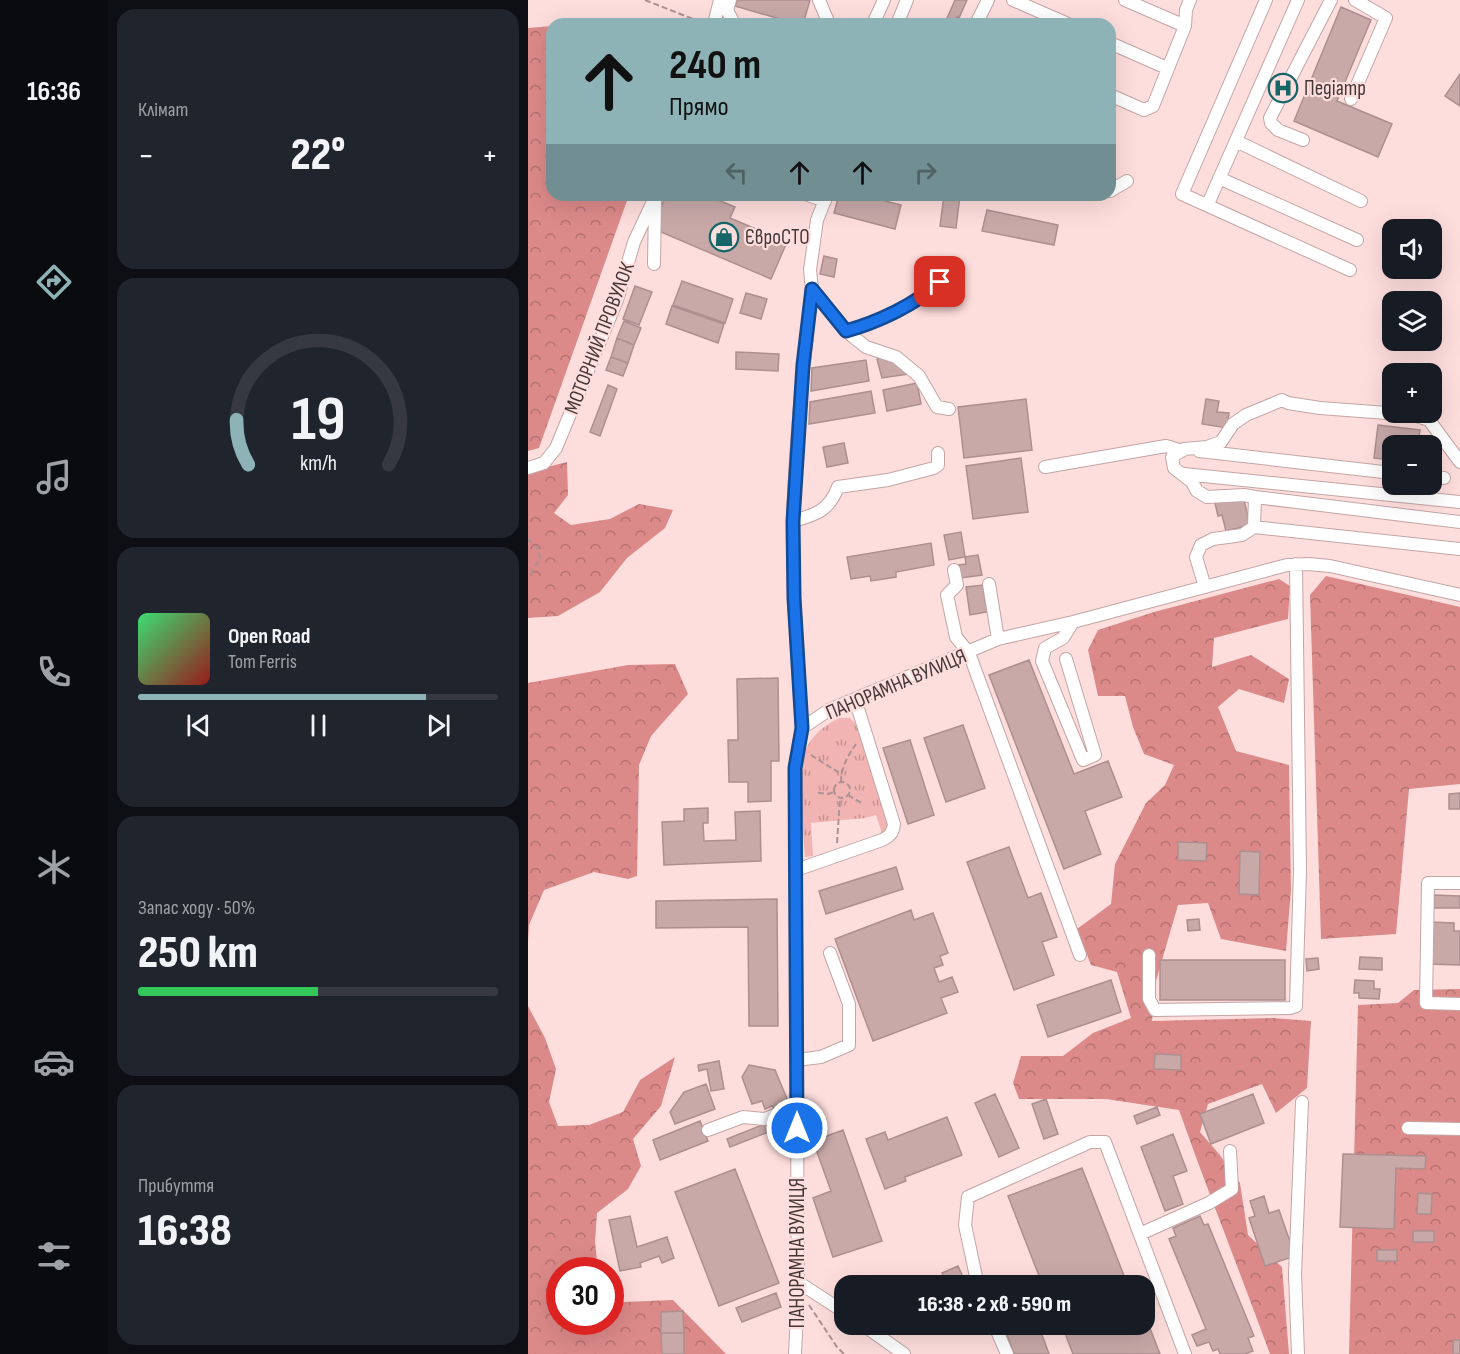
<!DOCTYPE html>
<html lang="uk">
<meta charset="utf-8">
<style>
:root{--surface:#171b24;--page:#20242c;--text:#f1f3f6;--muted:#9ea1a6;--line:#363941;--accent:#8eb3b7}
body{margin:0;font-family:"Sofia Sans Condensed",sans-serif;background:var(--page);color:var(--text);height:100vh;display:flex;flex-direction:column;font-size:22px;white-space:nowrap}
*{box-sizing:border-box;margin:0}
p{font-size:20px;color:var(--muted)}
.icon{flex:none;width:33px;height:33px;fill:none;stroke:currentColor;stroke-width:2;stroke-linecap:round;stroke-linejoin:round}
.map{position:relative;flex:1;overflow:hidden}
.panel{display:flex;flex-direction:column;gap:9px;padding:9px;background:#0d0f14;width:420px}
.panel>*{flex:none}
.banner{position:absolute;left:18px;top:18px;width:570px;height:183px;border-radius:18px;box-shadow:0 6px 24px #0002;background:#8eb3b7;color:#111;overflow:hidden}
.fabs{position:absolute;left:854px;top:219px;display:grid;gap:12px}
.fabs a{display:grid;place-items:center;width:60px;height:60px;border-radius:12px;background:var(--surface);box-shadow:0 6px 24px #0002;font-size:30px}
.speed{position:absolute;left:18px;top:1257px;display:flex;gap:12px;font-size:30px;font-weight:700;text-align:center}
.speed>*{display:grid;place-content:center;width:78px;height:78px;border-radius:50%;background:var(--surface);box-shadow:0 6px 24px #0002;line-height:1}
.speed .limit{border:9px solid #d22;background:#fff;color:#111}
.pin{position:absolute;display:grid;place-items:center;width:51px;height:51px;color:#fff;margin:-26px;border-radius:12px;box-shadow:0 3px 9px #0006}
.me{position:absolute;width:66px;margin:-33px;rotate:0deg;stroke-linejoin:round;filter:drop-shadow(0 0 4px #0008)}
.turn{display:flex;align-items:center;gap:21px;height:126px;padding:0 24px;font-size:27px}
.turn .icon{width:78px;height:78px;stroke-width:2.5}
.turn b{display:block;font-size:42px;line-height:51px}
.lanes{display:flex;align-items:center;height:57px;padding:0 24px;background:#0003;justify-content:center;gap:30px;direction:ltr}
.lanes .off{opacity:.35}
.big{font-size:45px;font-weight:800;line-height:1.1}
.panel .tile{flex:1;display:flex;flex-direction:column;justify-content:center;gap:9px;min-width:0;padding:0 21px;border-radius:18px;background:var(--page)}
.panel .dial{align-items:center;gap:0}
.dial svg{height:156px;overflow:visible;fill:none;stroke:var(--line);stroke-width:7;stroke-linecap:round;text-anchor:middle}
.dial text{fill:var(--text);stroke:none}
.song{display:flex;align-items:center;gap:18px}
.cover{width:72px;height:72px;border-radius:9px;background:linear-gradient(135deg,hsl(140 70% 55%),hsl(0 70% 35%))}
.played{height:6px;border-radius:3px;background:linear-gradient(90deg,var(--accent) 80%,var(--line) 80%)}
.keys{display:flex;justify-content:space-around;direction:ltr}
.heat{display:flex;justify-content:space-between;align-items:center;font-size:33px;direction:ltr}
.charge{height:9px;border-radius:4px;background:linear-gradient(90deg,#34c759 50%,var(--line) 0)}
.trip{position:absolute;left:306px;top:1275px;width:321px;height:60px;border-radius:18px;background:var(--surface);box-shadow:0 6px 24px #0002;font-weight:800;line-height:60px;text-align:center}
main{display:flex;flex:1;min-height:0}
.tabs{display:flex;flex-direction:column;width:108px;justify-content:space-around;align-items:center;background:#090b0e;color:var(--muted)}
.tabs .icon{width:42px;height:42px}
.tabs .on{color:var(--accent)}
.tabs b{font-size:27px;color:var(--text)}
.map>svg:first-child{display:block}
</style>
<main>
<nav class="tabs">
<b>16:36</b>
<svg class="icon on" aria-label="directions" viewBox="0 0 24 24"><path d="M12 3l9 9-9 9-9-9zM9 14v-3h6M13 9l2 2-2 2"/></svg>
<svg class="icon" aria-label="music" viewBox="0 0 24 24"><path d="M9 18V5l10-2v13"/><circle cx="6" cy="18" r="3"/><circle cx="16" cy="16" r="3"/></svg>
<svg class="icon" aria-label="phone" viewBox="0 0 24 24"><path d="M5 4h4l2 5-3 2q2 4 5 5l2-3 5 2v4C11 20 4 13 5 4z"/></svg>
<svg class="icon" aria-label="climate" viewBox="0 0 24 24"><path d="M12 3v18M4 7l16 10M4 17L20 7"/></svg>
<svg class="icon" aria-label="car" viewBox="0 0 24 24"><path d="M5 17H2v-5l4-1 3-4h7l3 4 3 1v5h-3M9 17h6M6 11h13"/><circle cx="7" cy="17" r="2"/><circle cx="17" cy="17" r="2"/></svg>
<svg class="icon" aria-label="filters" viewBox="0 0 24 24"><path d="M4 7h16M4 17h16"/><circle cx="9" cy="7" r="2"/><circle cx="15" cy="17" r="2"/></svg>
</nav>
<section class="panel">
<div class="tile"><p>Клімат</p>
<div class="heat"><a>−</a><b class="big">22°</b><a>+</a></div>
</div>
<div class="tile dial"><svg viewBox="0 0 100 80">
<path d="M14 69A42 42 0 1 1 86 69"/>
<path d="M14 69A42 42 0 0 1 8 46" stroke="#8eb3b7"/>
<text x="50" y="56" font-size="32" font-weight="700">19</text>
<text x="50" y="72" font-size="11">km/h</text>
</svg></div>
<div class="tile">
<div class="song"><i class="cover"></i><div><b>Open Road</b><p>Tom Ferris</p></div></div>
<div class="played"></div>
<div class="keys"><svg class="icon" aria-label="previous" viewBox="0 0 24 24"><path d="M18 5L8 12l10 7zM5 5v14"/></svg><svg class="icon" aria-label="pause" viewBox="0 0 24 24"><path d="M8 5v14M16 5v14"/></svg><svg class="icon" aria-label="next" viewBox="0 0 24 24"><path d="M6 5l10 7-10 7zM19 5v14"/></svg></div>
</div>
<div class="tile"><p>Запас ходу · 50%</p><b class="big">250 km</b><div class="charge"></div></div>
<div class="tile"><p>Прибуття</p><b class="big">16:38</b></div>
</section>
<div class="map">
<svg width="932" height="1354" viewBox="0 0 932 1354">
<defs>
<pattern id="grass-tufts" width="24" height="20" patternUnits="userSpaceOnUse" patternTransform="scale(1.5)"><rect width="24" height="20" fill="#f2b4b2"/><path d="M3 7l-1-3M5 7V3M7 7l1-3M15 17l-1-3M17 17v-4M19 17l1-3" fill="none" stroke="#c69392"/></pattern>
<pattern id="forest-crowns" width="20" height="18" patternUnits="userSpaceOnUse" patternTransform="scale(1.5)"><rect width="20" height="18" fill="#dc8a89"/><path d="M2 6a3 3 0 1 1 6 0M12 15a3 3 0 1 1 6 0" fill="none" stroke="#b47271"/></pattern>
</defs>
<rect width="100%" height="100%" fill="#fededd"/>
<path fill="url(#grass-tufts)" d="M312,718H322L330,726L361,819L359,831L354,833L348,815L337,818L283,823L285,856L277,857C275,833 269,769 278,749C285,735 297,724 312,718Z"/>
<path fill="url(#forest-crowns)" d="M24,26V195H101L11,448L0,451V28Z
M39,462L40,495L26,513L43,525L82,519L111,504L145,510L137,528L99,558L72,592L30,616L0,618V472Z
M798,576L932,607V784L881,789L868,934L793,939L782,595Z
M751,579L762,586L760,619L686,638L684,667L723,655L761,679L756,703L711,689L690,707L708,751L761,765L763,889L758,951L693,939L680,903L650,905L628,981L624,1021L745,1018L783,1021L779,1088L748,1113L734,1084L680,1104L672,1132L691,1154L712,1183L720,1235L754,1267L761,1354H742C712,1272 680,1192 651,1110L578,1099H491L485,1083L493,1056H535L565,1033L603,1018L589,972L563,965L549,929L583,904L587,864L618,803L637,785L646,765L616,754L605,727L597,696H570L560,650L570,630L626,612Z
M147,664L160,694L123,736L111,765L109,876L100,879L66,872L16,890L1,925L0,942V683L100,665Z
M932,989V1354H821L830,1005L870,1003L886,990Z
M0,1006L17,1038L28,1069L21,1102L30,1126L61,1125L95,1112L112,1080L147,1057L133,1106L105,1139L113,1166L100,1189L69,1213L67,1242L70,1270H32V1322H82L83,1299L95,1302L145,1300L198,1354H0Z"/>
<path fill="#c8a9a8" stroke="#ac8f8e" stroke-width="1.5" d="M209,0H282L275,24H269L207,6Z
M427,0H439L431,18L429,17L426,24H419L417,23Z
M813,7L843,20L809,101L864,124L850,157L766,121Z
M932,74V106L917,96Z
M138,195H178L207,207L202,218L259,242L243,279L133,232L130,215Z
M311,195H334L373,205L367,229L306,213Z
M416,195H432L428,228L412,226Z
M459,210L530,225L526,245L454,231Z
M296,256L309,259L306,277L292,274Z
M154,281L205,299L197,323L145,305Z
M107,286L124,292L111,325L95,319Z
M218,293L239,299L233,319L212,313Z
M144,306L196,324L190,343L138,324Z
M96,321L113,328L106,345L89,338Z
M89,338L106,345L100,363L83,357Z
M208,352L251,354L250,371L208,369Z
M363,356L381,374L354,378L349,359Z
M83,357L100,363L95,376L78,370Z
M338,360L341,381L283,391L284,368Z
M389,383L393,404L359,411L355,390Z
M80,385L89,389L72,436L62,432Z
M343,391L347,413L281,424L282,402Z
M498,399L504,450L436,458L430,407Z
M678,399L691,401L689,412L701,413L699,428L674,424Z
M850,425L892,430L890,446H864V460L846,458Z
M316,443L320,463L299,467L295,447Z
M493,458L500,512L445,519L438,466Z
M715,496L722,525L698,531L694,515L690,516L687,503Z
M433,532L437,557L421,560L416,535Z
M403,543L406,565L368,572V577L343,581L342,576L323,579L319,557Z
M450,555L454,575L433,578L431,565L438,564L437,557Z
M455,585L459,612L442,615L438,587Z
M501,660L546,774L580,761L594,797L557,811L573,854L536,869L461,675Z
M250,678L251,761H243V801L220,802V782H201L200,740H210L209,679Z
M435,725L457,788L418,802L396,738Z
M382,740L406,815L380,824L355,748Z
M932,793V809H921V794Z
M180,808V823H175L176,841L208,840L207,812L232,811L233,861L136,865L134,822L156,821V809Z
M650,842L679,843L678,861L650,860Z
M481,847L500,898L513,893L529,937L514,942L526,975L486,990L439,862Z
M712,851L732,852L731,895L711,894Z
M368,867L375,889L298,914L291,891Z
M906,895L932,896V908H906Z
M249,899L250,1026H221L220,927L128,928V901Z
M383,910L386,920L405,913L420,953L412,956L415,965L406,968L411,982L424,977L430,992L413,998L419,1013L345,1041L307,939Z
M671,919L672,930L660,931L659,920Z
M902,922L926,923V931H932V965L901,964Z
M832,957L854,958V970L831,969Z
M790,958L791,969L779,971L778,959Z
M632,960H757V1000H632Z
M583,980L593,1012L520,1037L509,1005Z
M827,980L846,981V989H852L851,999L831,998V993H826Z
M627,1054L653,1055V1070L626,1069Z
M191,1061L196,1089L183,1091L179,1069L171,1071L170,1065Z
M221,1065L247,1070L260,1101L250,1112L244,1106L237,1109L234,1101L224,1104L214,1077Z
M178,1084L187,1109L147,1124L142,1112L156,1092Z
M467,1094L491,1148L471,1157L447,1103Z
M725,1094L736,1123L683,1144L672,1114Z
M518,1099L530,1134L516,1139L504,1104Z
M629,1107L632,1115L609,1124L606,1116Z
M262,1114L264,1119L256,1126L202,1147L199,1139Z
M419,1117L434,1155L377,1177L378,1181L357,1189L338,1139L357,1132L360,1140Z
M172,1121L180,1141L132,1160L125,1140Z
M315,1130L354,1241L305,1257L285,1198L303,1191L285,1141Z
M645,1134L659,1171L645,1176L655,1204L637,1211L613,1147Z
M815,1154L898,1156L897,1169L868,1168L866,1229L812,1227Z
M554,1168L600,1286H515L480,1196Z
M207,1169L251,1283L191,1306L147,1192Z
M890,1193L904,1194L903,1214H889Z
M736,1196L741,1213L751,1210L767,1256L737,1266L721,1218L727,1216L722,1201Z
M102,1216L109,1247L139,1237L146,1258L134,1263L131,1256L112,1263L113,1267L92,1271L81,1220Z
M672,1216L676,1225L680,1224L726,1336L720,1338L725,1351L717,1354H692L690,1349L685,1351L681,1342L669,1346L664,1335L678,1329L641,1239L648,1236L645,1228Z
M885,1231H906V1242H885Z
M849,1250H869V1261H849Z
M430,1266L438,1284L410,1286L408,1280L415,1277L414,1273Z
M248,1293L253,1307L214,1322L208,1308Z
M155,1311L156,1333H133V1312Z
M616,1313L632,1354H545L535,1328L531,1330L529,1324H616Z
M475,1324H510L521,1354H486Z
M133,1333H156V1354H134Z
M925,1340H932V1354H925Z"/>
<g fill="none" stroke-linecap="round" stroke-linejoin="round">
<g stroke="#c3a5a4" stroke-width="14">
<path id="minor" d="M202,0L199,10L206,24
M291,0L301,24
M485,0L540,24
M738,0L654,194L822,270
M186,24L192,0
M345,24L356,0
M369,24L379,0
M448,24L460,0
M657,26L658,10L662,0
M582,43L639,68
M582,95L616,110L625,106L657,26L597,0
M823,99L858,18L827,0
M775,140L750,130L743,123L742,118L803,0
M708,141L833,201
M691,178L829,240
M582,191L599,181
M280,195L297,201
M299,195L289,220L282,270L284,289L318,331L338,347L368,357L391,376L409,407L421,409
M680,204L770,0
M126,264L127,202
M318,331C350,322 387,305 412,282
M671,451L864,473
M517,467L638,446L654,451
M0,468L16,463L28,448L89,300L106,242L128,195
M656,474L932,502
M903,477L916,478
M727,497L932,522
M265,521C287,515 301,511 310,487L360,480L406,468L410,465V453
M726,527L932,549
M426,570L429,585L419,595L428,637L441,653L552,955
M461,584L470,639
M677,587L668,557L673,545L685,539L714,535L726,527L727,497L716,495L679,497L669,491L664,482L646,468L644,457L656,449L679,447L693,442L705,424L718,415L754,400L760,403L792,408L886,415L901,420L932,462
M538,659L567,755L555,760L514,661L517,648L535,638L545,622
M274,728C270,659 264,590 265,522C267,444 275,366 284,289
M268,870L354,840C362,836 365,833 366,824L327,699
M932,883H900L898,1003L932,1004
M621,955V999L627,1010L762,1008L768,1006L772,870L768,564
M268,1060L293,1057L321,1045V1004L302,953
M880,1128L932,1129
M180,1130L215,1117L237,1119L269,1106
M612,1234L681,1203L704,1189L702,1151
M270,1282L316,1312
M450,1286L437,1225L440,1197L562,1142H577L657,1354
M334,1324L376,1354
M466,1324L479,1354
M267,1354L270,1289L267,768L274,728L301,710L327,699L470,639L545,622L759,565L780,564L802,566L932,595
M770,1354L767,1274L774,1102"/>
</g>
<path stroke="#aa9392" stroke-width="2" stroke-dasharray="6 3" stroke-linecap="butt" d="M117,0L175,23
M0,539L10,549L12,558L2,575
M283,755L313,774
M313,782C313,768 320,755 328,744
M306 790a8 8 0 1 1 16 0a8 8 0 1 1-16 0Z
M290,793L300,794L306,792
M320,795L335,804
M309,843L312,798
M281,1305L309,1347L316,1354"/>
<use href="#minor" stroke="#fff" stroke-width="12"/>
</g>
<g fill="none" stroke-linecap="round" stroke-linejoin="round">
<g stroke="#114b97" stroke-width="15">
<path id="route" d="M269,1128L267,768L274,728L266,598L265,521L275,365L284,289L318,331C350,322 387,305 412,282"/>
</g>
<use href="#route" stroke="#1a73e8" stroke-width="10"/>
</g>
<defs>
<g id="hospital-ring" transform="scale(1.5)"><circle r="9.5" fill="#fededd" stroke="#166569" stroke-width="1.5"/><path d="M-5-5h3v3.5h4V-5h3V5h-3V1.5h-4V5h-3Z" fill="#166569"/></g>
<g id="shop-ring" transform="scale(1.5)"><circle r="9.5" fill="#fededd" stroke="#166569" stroke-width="1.5"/><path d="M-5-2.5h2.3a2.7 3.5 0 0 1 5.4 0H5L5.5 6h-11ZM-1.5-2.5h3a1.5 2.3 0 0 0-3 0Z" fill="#166569"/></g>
</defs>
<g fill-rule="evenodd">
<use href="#hospital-ring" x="755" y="88"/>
<use href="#shop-ring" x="196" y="237"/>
</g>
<g text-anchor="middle" stroke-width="4.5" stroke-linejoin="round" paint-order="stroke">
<g font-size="21" fill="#443837" stroke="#fededd" text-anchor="start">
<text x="776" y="95">Педіатр</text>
<text x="217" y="244">ЄвроСТО</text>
</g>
<g font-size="21" fill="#443837" stroke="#fededd">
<text transform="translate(71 338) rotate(-69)" y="7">МОТОРНИЙ ПРОВУЛОК</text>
<text transform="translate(368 684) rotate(-23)" y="7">ПАНОРАМНА ВУЛИЦЯ</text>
<text transform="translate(269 1253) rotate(-90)" y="7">ПАНОРАМНА ВУЛИЦЯ</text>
</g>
</g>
</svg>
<div class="fabs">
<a><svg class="icon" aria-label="sound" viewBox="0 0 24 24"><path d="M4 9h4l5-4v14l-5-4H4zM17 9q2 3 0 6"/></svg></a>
<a><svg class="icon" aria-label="layers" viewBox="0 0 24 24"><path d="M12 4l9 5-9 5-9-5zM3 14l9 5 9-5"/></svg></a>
<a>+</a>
<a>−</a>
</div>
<div class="speed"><div class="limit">30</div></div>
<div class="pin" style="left:412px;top:282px;background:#d93025"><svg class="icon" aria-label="arrive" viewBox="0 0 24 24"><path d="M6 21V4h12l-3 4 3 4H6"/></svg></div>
<svg class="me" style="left:269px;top:1128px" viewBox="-20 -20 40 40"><circle r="17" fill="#1a73e8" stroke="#fff" stroke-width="3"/><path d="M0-11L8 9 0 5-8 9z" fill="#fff"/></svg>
<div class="trip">16:38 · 2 хв · 590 m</div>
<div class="banner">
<div class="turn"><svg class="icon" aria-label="ahead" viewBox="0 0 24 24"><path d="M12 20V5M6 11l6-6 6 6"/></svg><div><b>240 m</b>Прямо</div></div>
<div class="lanes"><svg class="icon off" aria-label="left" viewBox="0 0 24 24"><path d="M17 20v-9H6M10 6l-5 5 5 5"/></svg><svg class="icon" aria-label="ahead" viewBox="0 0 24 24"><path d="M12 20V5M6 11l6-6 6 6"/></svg><svg class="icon" aria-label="ahead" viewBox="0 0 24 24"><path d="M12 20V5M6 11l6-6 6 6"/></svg><svg class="icon off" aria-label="right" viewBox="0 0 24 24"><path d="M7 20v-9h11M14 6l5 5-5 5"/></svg></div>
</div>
</div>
</main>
